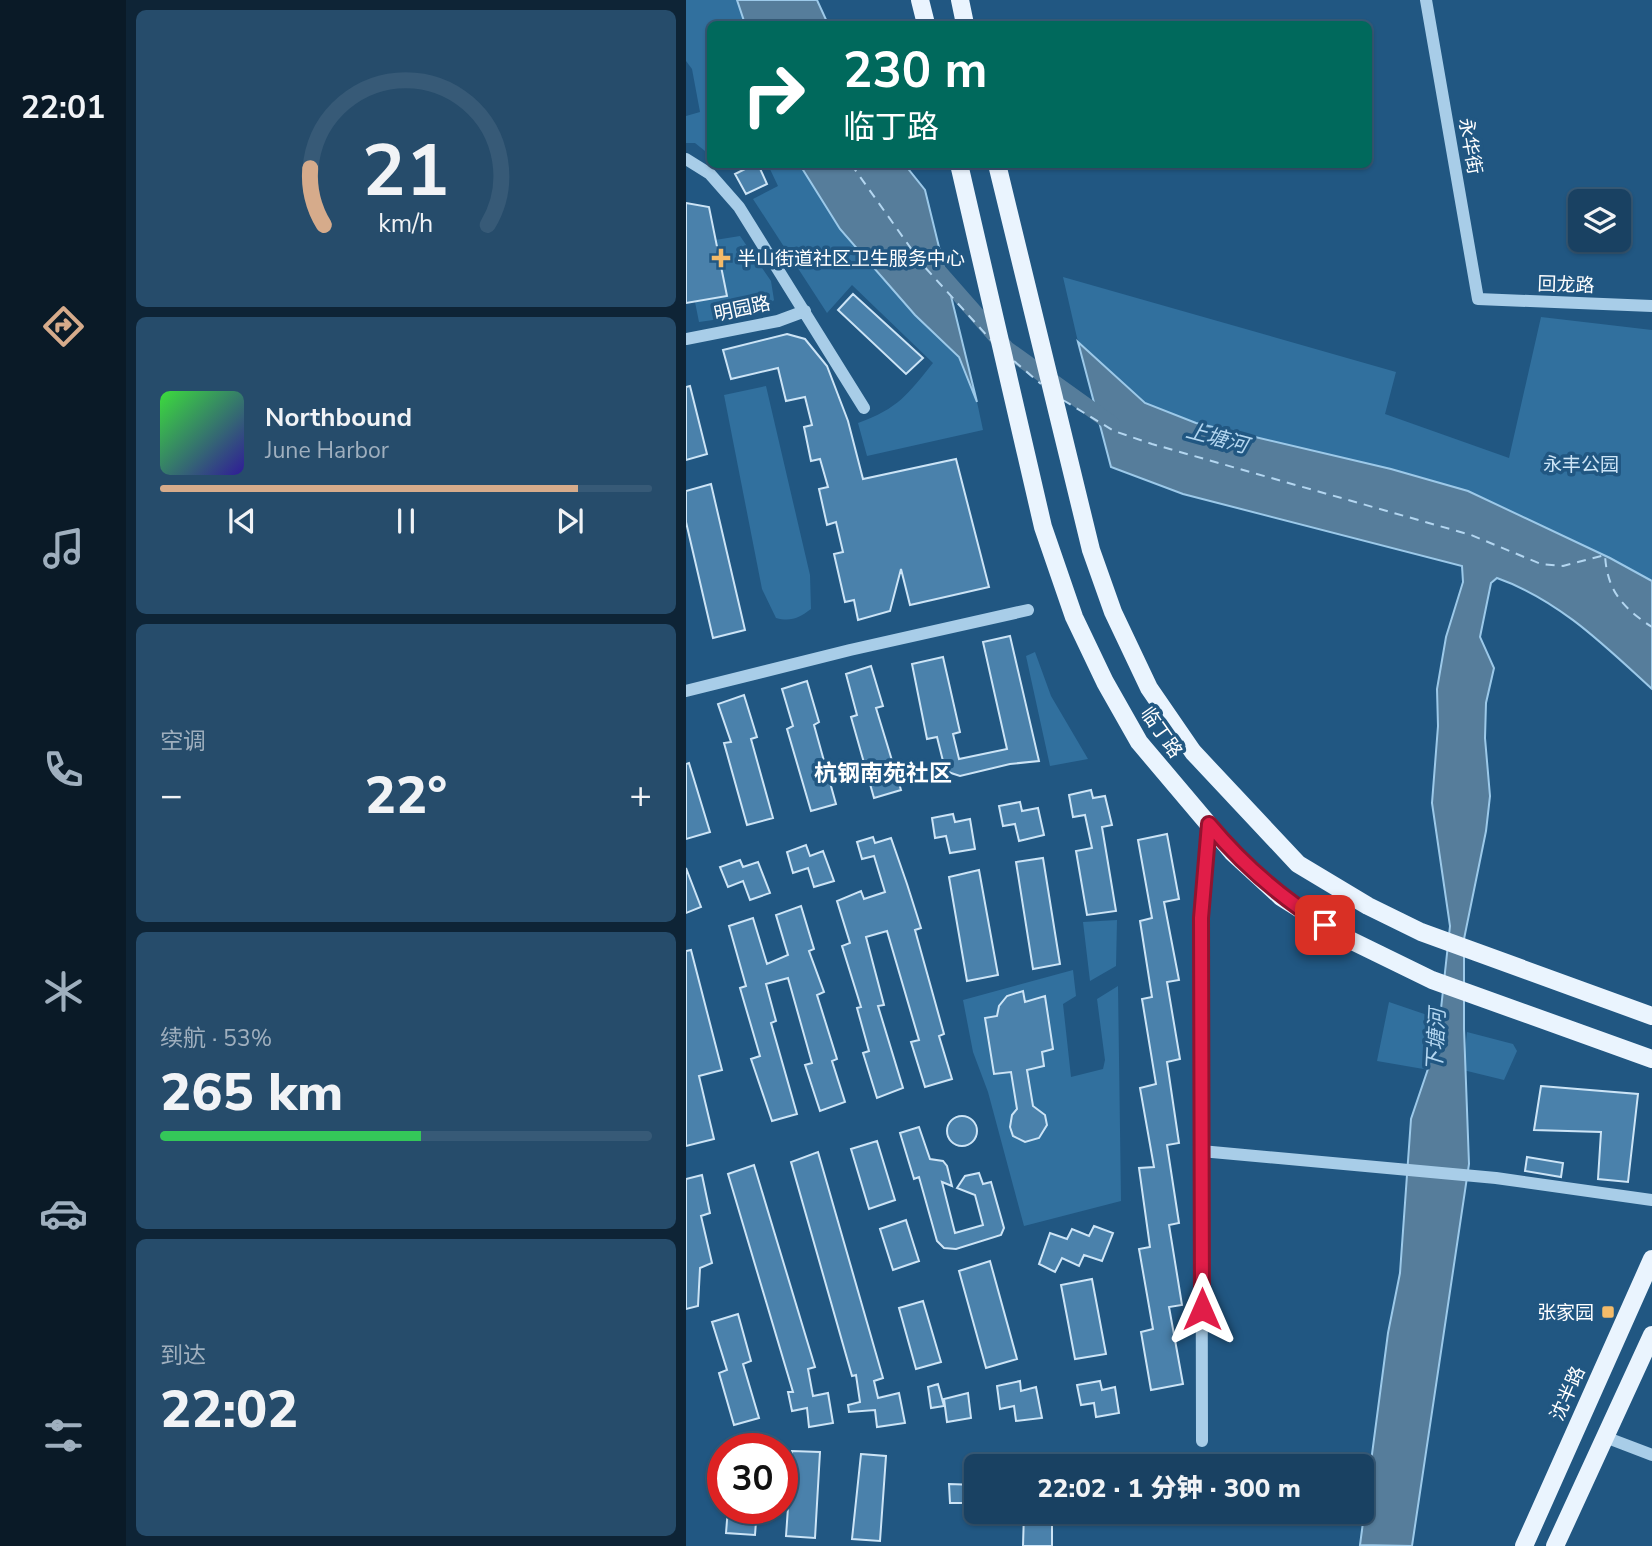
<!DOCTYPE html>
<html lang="zh">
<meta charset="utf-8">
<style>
:root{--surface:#194162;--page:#264c6b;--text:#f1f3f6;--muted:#9fafbe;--line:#375a77;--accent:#d6ab8b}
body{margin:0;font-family:"Nunito Sans","Noto Sans SC",sans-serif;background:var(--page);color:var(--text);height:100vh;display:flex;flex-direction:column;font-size:26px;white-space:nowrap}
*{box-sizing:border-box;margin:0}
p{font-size:23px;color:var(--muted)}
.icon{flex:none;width:38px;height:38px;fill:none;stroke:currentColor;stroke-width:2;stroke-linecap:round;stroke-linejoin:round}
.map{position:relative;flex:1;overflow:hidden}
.panel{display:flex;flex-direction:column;gap:10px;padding:10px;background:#0e2436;width:560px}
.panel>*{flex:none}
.guide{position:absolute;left:21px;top:21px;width:665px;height:147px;border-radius:10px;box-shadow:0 2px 5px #0004,0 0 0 2px var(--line);background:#00695c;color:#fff;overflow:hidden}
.buttons{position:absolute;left:882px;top:189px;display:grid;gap:14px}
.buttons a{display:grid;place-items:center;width:63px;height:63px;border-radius:10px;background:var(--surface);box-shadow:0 2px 5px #0004,0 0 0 2px var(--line);font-size:35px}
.speed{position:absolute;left:21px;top:1433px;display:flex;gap:14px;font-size:35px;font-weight:700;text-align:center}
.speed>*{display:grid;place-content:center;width:91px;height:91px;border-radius:50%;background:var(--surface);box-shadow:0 2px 5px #0004,0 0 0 2px var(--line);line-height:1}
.speed .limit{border:10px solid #d22;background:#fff;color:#111}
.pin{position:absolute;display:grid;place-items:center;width:60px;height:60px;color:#fff;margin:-30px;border-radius:14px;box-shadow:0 4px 10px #0006}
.me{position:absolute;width:77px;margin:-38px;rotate:0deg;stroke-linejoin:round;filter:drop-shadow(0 0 5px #0008)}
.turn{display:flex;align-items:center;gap:24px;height:147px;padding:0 21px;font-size:32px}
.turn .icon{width:91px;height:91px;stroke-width:2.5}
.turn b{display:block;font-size:49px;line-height:60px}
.big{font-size:52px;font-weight:800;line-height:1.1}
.panel .widget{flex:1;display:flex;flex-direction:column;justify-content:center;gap:10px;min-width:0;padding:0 24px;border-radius:10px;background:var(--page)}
.panel .dial{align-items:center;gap:0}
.dial svg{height:182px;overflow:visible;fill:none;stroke:var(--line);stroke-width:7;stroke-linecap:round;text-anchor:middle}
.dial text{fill:var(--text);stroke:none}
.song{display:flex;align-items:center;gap:21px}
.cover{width:84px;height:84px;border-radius:10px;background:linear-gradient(135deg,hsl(120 70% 55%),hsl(250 70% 35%))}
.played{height:7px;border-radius:4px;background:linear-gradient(90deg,var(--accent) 85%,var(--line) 85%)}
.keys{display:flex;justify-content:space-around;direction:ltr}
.heat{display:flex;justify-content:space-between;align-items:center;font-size:38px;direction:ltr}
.charge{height:10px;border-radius:5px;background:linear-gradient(90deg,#34c759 53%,var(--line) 0)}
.trip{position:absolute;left:278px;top:1454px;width:410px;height:70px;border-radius:10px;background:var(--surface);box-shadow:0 2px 5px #0004,0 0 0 2px var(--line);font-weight:800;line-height:70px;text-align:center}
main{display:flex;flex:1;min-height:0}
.menu{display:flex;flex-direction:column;width:126px;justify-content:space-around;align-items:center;background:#0a1a27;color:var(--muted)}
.menu .icon{width:49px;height:49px}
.menu .on{color:var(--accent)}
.menu b{font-size:32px;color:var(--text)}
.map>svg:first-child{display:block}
</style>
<main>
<nav class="menu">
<b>22:01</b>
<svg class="icon on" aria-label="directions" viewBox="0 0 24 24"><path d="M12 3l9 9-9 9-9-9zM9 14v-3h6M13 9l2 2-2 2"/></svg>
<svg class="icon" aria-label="music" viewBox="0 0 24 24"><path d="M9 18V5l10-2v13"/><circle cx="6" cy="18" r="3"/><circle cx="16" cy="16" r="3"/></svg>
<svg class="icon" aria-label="phone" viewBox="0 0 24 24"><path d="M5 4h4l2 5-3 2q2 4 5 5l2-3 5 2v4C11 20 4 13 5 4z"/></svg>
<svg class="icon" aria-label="climate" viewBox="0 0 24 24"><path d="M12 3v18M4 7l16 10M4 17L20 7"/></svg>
<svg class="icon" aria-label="car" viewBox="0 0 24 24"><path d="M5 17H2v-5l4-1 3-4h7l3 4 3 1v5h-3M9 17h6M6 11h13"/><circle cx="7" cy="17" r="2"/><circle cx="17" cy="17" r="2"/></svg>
<svg class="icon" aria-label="filters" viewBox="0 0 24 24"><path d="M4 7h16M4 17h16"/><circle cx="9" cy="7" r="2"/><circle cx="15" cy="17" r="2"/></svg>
</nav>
<section class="panel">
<div class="widget dial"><svg viewBox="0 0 100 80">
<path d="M14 69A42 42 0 1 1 86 69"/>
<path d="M14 69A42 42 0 0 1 8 44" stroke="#d6ab8b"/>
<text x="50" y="56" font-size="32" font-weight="700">21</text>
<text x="50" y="72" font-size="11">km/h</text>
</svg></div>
<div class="widget">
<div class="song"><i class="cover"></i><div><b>Northbound</b><p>June Harbor</p></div></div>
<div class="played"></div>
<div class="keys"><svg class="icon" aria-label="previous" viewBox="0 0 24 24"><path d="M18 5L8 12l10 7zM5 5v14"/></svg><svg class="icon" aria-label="pause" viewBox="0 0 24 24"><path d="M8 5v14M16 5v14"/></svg><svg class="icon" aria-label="next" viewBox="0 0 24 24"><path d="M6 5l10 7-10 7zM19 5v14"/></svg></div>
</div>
<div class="widget"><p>空调</p>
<div class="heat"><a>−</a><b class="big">22°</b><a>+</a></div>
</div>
<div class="widget"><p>续航 · 53%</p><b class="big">265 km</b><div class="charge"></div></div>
<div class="widget"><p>到达</p><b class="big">22:02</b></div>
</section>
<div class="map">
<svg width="966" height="1546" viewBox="0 0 966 1546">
<rect width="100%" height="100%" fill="#215782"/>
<path fill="#31709e" d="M0,0H51L59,24H24V155L9,143H0V116L14,112L6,69L0,61Z
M82,165H114L154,229L229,315L273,357L291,402L297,430L181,456L172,423C213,408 221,395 247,363L166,285L141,313L67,199L92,186Z
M54,236L85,281L88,300L76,313L13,322L9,302L40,296L29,240Z
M377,277L710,372L699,414L823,458L855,317L966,330V581L924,558L782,491L705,469L510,423L459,403L392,342Z
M80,386L124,575L125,609C113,618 105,622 90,618L76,589L38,395Z
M349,652L365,696L402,759L364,766L340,656Z
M431,920L430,966L404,981L397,922Z
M387,970L390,996L377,1004L385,1077L417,1069L419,1060L411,999L432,986L435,1201L338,1226L302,1092L287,1052L277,1000Z
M703,1002L753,1019L749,1071L691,1061Z
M781,1032L827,1044L831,1051L818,1080L777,1070Z"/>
<path fill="#567d9b" stroke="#9cc9e9" stroke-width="2" d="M51,0H131L142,24H59Z
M114,165H219L239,190L291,402L273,357L229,315L154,229Z
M392,342L459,403L510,423L705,469L782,491L924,558L966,581V689C918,645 873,600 811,578L805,583L794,637L808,668L800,703L799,738L804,796L800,831L778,939V1029L783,1164L726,1546L674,1545L702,1333L714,1273L725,1119L745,1060L754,1018L764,926L746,803L752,726L751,689L760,637L777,582L776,566L497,494L425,467Z"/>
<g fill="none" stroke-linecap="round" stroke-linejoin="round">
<path stroke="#567d9b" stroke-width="16" d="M248,266L321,349L426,424"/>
<path stroke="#b3d6f0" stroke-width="2" stroke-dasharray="9 7" stroke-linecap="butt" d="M165,164L236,264L305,340
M328,361L355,384
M377,400L428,431L466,444L785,535L855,564L877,566L919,555C921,591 937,608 966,627"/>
</g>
<path fill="#4a81ab" stroke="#cce4f6" stroke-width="2" d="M69,164H72L81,184L60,194L49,174Z
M0,203L23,207L41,296L0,303Z
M167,294L237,358L220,374L152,310Z
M101,334L119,339L141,366L162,421L177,479L270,459L303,587L224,605L215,569L204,611L172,620L168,600L159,602L148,554L157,552L150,522L141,525L133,489L142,487L134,459L125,461L118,427L126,425L119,397L100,401L92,368L45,379L37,350Z
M4,386L21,454L0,460V387Z
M25,484L59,630L27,638L0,522V491Z
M324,636L353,761L324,764L274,776L265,773L259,769L251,737L241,739L226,664L257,657L274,732L267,734L273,759L321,749L297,642Z
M185,666L197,706L190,708L215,790L188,798L165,717L171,715L160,674Z
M121,681L133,722L128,725L150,804L125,811L101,729L107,726L96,689Z
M58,695L71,737L65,739L87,818L61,825L38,743L45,742L32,704Z
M3,763L24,832L0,839V764Z
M405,790L407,798L419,796L426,825L416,827L430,911L401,915L390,851L406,848L399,815L387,817L383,795Z
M334,802L336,811L352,808L358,835L333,841L329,824L317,826L313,806Z
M267,814L269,822L284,819L289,849L264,853L260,836L249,838L246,818Z
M481,834L493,899L478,902L493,980L481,982L494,1059L481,1062L493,1143L481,1145L493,1223L483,1225L496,1305L483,1307L497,1384L465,1390L455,1332L467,1329L453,1249L464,1247L453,1168L468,1167L454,1088L470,1084L456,999L466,997L454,921L466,918L452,840Z
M187,837L189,843L205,838L221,884L235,928L229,930L258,1034L253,1036L266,1079L239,1087L225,1042L233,1040L201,931L180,937L198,1005L192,1006L217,1088L191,1098L177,1053L183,1051L171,1008L175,1007L156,946L164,943L151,901L175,891L178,899L199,892L188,856L176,859L171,842Z
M120,845L124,856L137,851L148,881L128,887L122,868L107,873L101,852Z
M357,858L374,964L347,969L330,862Z
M54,860L57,867L72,862L84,893L64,900L57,881L42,887L34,867Z
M0,868L15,907L0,913Z
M293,870L312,975L281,981L263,877Z
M115,906L128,949L123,951L138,992L131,995L151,1059L146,1061L159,1102L134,1111L119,1065L126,1063L102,978L80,984L90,1021L85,1023L111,1114L86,1121L65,1059L74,1056L54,988L60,986L43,926L67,918L81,964L102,955L90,915Z
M5,950L36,1070L13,1076L28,1139L0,1146V951Z
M337,991L339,1002L359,996L367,1049L356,1052L358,1066L341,1070L347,1106L359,1115L361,1125L353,1138L339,1142L327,1136L324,1127L326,1115L331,1109L325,1072L308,1074L299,1018L311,1016L313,1006L321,996Z
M855,1086L952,1094L942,1182L912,1179L915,1132L848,1130Z
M261 1131a15 15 0 1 1 30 0a15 15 0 1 1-30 0Z
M233,1127L244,1159L257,1161L261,1166L266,1186L256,1182L269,1233L297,1225L289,1195L271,1188L279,1176L293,1173L297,1184L305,1182L318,1228L315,1235L270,1249L258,1248L251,1241L233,1177L228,1179L214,1133Z
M191,1141L209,1200L183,1209L165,1149Z
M132,1152L197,1378L188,1381L192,1398L213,1393L219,1423L191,1427L189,1410L163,1412L162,1405L174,1402L170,1375L166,1376L105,1162Z
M841,1157L877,1163L875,1177L839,1171Z
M68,1165L129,1367L122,1369L127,1396L142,1393L147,1423L123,1427L121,1408L106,1411L102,1392H107L42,1174Z
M16,1175L24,1213L15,1216L26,1263L14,1268L12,1306L0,1309V1179Z
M220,1220L233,1261L207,1270L194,1229Z
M408,1226L427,1233L416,1261L398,1255L393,1266L376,1258L369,1272L353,1264L364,1233L381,1239L386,1229L403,1236Z
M304,1261L331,1359L300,1368L273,1271Z
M406,1279L420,1354L389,1359L375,1285Z
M237,1301L255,1362L230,1369L213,1308Z
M52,1314L65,1361L57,1364L73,1418L48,1425L33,1373L41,1370L26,1322Z
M334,1381L335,1391L350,1387L356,1418L330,1421L328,1406L314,1409L311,1386Z
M414,1381L416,1390L429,1387L433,1413L410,1417L408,1403L395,1405L391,1385Z
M252,1384L258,1406L245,1408L242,1387Z
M282,1393L285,1418L261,1422L258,1399Z
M106,1451L134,1452L129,1538L100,1536Z
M335,1453L355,1454L354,1466H335Z
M175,1454L200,1456L194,1541L166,1539Z
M263,1484L290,1485V1503H264Z
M42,1508H71L69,1535L40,1533Z
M338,1512H366V1546H337Z"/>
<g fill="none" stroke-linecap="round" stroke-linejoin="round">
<path stroke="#a8cde8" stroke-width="12" d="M740,0L792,299L966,306
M0,159L24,174L53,207L178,408
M0,339L92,321L119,311
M0,691L164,650L342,610
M515,1151L810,1178L966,1200
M919,1437L966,1455
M516,1441L515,918L523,824"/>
<path stroke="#eaf4fe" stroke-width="18" d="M234,0L240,24
M274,0L279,24
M273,164L357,527L388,617L419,682L453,742L546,852L595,897L662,939L746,980L966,1059
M311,164L405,550L427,612L463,688L507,752L612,864L682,906L735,932L966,1016
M838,1546L966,1259
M869,1546L966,1335"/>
</g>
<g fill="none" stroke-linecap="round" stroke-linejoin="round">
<g stroke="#92132f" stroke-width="18">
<path id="route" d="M516,1309L515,918L523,824C557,865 594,897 639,925"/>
</g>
<use href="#route" stroke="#e11d48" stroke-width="12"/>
</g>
<g fill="#f4bb69" stroke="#215782" stroke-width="2.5">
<path d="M31.5 247.5h7v7h7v7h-7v7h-7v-7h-7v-7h7z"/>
<rect x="915" y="1305" width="14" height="14" rx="3.5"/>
</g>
<g text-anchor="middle" stroke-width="7" stroke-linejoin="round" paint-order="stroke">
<g font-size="19" fill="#fff" stroke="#215782">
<text transform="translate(785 146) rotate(80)" y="7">永华街</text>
<text transform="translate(880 284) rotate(2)" y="7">回龙路</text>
<text transform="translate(56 308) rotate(-12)" y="7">明园路</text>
<text transform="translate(476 732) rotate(55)" y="7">临丁路</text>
<text transform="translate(881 1393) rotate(-66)" y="7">沈半路</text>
</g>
<g font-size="19" fill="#fff" stroke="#215782" text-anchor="start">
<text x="51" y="265">半山街道社区卫生服务中心</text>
<text x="908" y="1319" text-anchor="end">张家园</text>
</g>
<g font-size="19" fill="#cce4f6" stroke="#215782">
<text x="895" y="471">永丰公园</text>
</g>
<g font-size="21" font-style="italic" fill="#b3d6f0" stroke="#215782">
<text transform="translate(531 438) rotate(15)" y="7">上塘河</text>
<text transform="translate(750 1040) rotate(-87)" y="7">下塘河</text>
</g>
<g font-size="23" font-weight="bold" fill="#fff" stroke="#215782">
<text x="197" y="781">杭钢南苑社区</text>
</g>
</g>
</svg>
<div class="buttons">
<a><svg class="icon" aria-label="layers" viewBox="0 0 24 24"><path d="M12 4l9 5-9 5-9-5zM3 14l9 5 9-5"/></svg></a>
</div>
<div class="speed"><div class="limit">30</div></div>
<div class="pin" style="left:639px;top:925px;background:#d93025"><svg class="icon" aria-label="arrive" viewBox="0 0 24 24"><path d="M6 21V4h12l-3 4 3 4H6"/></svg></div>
<svg class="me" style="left:516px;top:1309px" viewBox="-20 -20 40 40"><path d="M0-17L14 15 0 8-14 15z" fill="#e11d48" stroke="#fff" stroke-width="4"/></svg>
<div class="trip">22:02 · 1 分钟 · 300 m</div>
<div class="guide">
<div class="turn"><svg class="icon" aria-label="right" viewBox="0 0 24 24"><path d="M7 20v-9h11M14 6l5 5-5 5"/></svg><div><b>230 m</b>临丁路</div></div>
</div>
</div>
</main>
